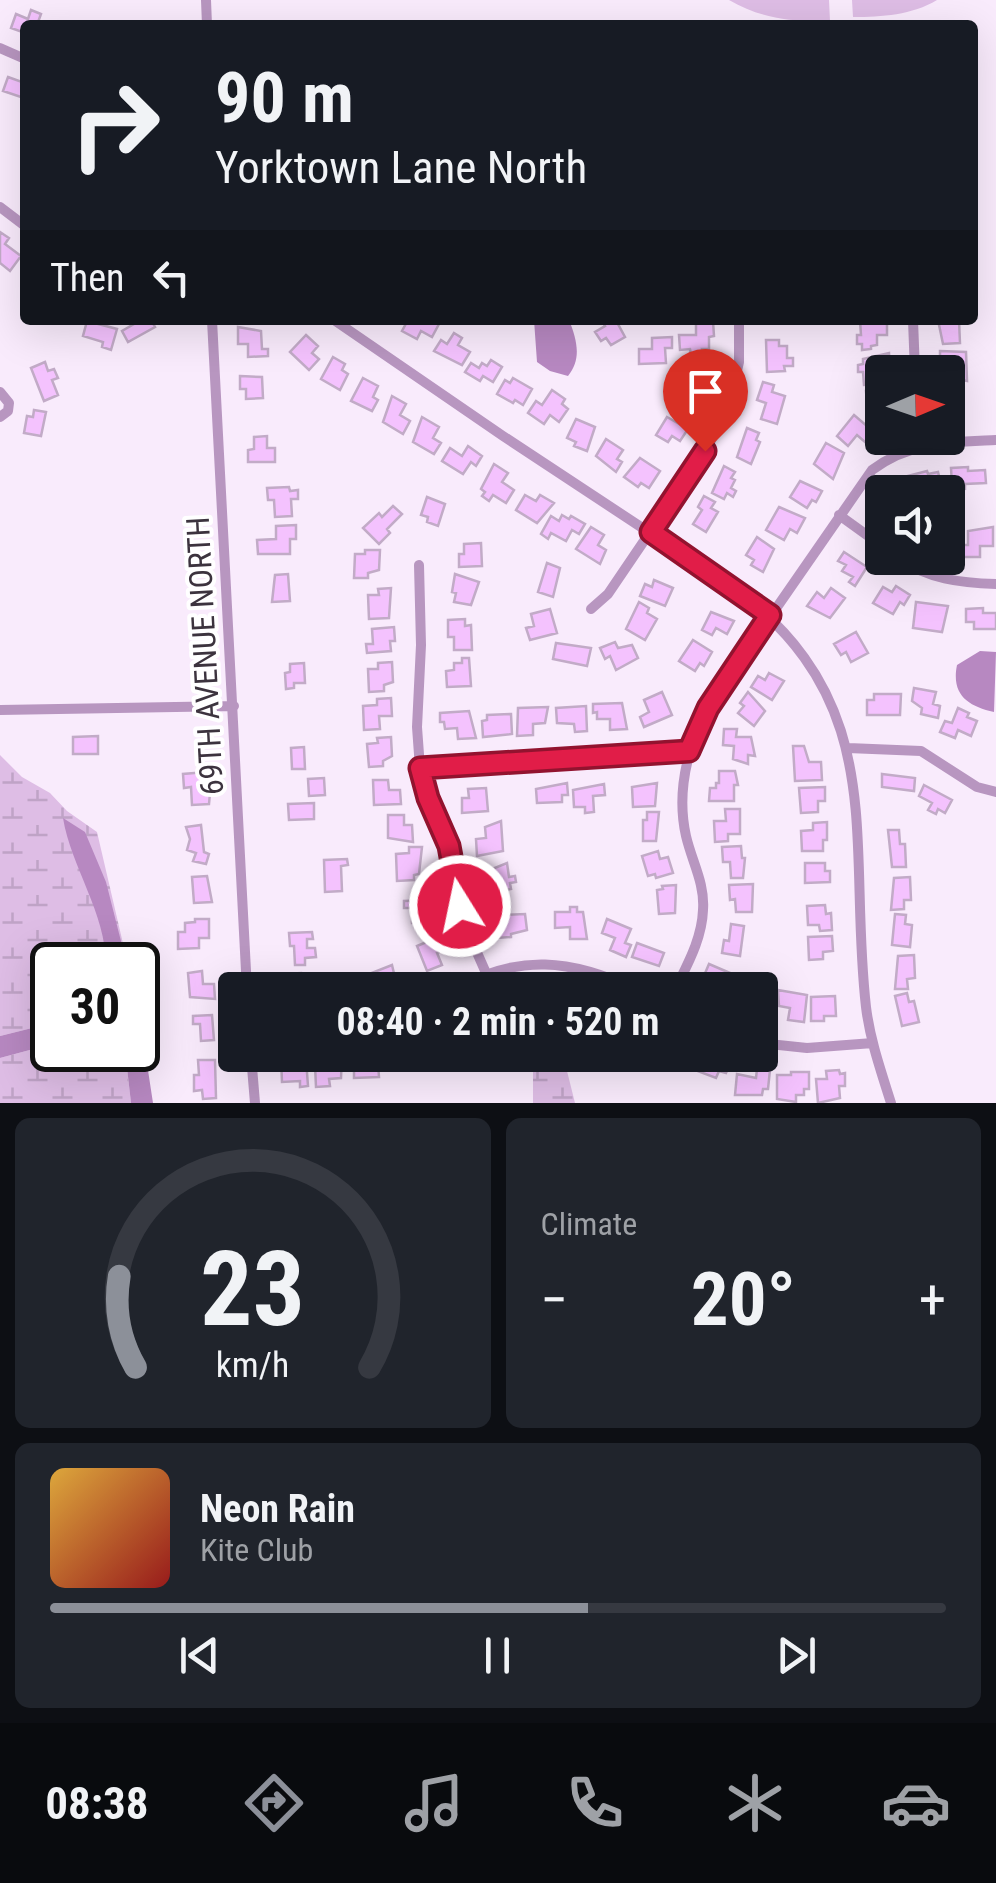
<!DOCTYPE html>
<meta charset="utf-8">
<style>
:root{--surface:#171b24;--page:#20242c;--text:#f1f3f6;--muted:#9ea1a6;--line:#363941;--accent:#8c9099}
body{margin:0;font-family:"Roboto Condensed",sans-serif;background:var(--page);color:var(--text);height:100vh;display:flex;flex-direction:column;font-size:38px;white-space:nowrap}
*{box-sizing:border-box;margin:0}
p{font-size:32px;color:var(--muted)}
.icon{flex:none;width:55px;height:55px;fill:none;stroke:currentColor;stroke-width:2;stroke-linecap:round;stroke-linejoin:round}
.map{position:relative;height:1103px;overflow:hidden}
.sheet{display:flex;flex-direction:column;gap:15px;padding:15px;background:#0d0f14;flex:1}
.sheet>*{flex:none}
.banner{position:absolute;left:20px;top:20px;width:958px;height:305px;border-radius:10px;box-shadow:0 10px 40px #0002;background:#171b24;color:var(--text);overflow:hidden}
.needle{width:65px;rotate:88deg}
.tools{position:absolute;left:865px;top:355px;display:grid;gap:20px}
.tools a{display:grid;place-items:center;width:100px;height:100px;border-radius:10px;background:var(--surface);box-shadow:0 10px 40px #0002;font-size:50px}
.speed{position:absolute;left:30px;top:942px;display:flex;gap:20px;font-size:50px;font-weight:700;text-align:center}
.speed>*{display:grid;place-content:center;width:130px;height:130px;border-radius:50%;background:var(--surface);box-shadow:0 10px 40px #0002;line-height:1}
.speed .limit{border:5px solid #111;border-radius:15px;background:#fff;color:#111}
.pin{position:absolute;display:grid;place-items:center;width:85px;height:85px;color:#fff;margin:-102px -42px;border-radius:50% 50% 50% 0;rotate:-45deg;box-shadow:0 0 10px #0007}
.pin .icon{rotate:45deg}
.me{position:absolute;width:110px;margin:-55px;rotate:350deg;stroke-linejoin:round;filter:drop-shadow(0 0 8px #0008)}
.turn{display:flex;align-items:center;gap:35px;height:210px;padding:0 30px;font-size:45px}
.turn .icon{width:130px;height:130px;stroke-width:2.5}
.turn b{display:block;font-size:70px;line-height:85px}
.then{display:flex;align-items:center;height:95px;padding:0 30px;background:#0003;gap:20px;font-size:38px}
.big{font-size:75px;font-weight:700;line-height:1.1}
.sheet .tile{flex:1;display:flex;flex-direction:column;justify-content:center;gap:15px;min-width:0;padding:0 35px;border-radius:15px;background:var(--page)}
.sheet .dial{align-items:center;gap:0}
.dial svg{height:260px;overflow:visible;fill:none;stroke:var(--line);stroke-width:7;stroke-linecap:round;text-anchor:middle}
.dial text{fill:var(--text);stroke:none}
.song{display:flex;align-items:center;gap:30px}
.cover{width:120px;height:120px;border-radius:15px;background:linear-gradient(135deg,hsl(40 70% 55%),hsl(0 70% 35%))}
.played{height:10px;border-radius:5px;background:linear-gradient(90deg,var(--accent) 60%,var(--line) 60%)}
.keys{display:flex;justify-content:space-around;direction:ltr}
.heat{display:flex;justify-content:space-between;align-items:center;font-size:55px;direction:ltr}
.sheet .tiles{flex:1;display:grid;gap:15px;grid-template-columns:1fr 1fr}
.tile:last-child{grid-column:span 2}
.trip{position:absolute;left:218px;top:972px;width:560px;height:100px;border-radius:10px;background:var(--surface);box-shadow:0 10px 40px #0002;font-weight:700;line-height:100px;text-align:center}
.menu{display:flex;height:160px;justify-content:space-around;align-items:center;background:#090b0e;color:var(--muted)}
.menu .icon{width:70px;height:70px}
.menu .selected{color:var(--accent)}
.menu b{font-size:45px;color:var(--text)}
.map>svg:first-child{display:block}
</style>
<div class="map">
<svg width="996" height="1103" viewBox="0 0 996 1103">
<defs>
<pattern id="wetland-marsh" width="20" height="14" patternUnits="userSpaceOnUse" patternTransform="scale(2.5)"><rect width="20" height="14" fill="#debde5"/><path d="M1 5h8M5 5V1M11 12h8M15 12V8" fill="none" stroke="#bfa3c6"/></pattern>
</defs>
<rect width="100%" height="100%" fill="#f9ebfc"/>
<path fill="#debde5" d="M729,0H829L830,21C792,22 762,19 729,0Z
M852,0H937C912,15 882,17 853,17Z"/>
<path fill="url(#wetland-marsh)" d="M0,755L22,777L50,793L67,811L97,832L128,965H52V1023L0,1036Z
M52,1044V1050H125L131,1103H0V1058Z
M538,1055H563L575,1103H533V1060Z"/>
<path fill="#b788c1" d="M534,320H569C577,340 582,359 568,376L550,371L537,362Z
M980,651L996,652L994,712C968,706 951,695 957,665Z
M63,818L85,832L106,882L127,965H106C106,913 71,867 63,818Z
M138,1005L153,1103H131L125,1050H138Z
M52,1023V1044L0,1058V1036Z"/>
<path fill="#f4c2fe" stroke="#c2abc7" stroke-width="2.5" d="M31,10L41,14L37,25H25V33L11,28L16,14L28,19Z
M8,77L25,83L24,98L3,91Z
M0,232L9,238L5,244L21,256L10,271L0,263Z
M141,320H151L155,327L128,342L122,331Z
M408,320H435L439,324L432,337L421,331L417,339L402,331Z
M601,320H619L618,324L625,337L611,345L606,338L601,341L595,332L605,326Z
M860,320H887V335H877V345L871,346V349L862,350V344H857V335H861Z
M938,320H959L960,343L943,344Z
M87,321L117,329L111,350L102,347L103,342L83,336Z
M696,321H713L714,336L709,337V349H702L703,354L691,355L690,349L680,350L679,335H696Z
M238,327L261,331L262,349H268V356L248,357V344H238Z
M454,333L462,338L458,345L470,352L462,365L434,351L441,340L447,344Z
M306,335L318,346L312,353L319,359L309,370L290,352Z
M672,337V348H665L666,363L639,364V349H652V338Z
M766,340H779V346H787V358H793V366H784L785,371L767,372Z
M940,351L966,352L967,381L952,378V368H940Z
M889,353L890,370L879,371V384L864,385L863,372H858V365L863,364V359Z
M333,357L345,364L342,370L348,374L340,390L321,379Z
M491,360L502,367L493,382L483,376L480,381L465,372L471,363L479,368L482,363L487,366Z
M45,362L48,371L54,369L58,378L52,380L58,395L44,401L31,368Z
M240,376L262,377L263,398L246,399V389H240Z
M363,378L378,386L373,397L378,400L372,411L351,401Z
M513,378L532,389L523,405L515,400L513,403L497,394L505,380L510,383Z
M763,382L774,385L772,392L785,396L777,424L761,419L766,403L757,400Z
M680,384L706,393L702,406L690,403L687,412L673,407Z
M552,390L565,399L562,404L568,409L559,422L550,415L544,424L528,413L536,401L542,405Z
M961,390L962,418L948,419V391Z
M866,391L882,392V418L868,417Z
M392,396L406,404L400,415L410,421L403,434L383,422Z
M34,410L46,412L41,436L24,433L27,416L33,417Z
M854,415L874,432L865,442L857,435L848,446L837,436Z
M422,417L439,427L433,438L441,443L434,454L413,442Z
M667,417L688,429L680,441L672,436L668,442L656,435Z
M576,419L595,427L587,451L574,446L576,442L567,438Z
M747,428L759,433L756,440L760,442L751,464L737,457Z
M267,436V448H275V462H248V450L254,449V437Z
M606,439L623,450L617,459L622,462L616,472L596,456Z
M826,443L844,453L833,479L814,464Z
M468,446L482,456L476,466L471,462L463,474L442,461L450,448L462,456Z
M640,458L660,471L649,488L641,483L638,487L624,477Z
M494,464L508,473L502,482L514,490L506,503L493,495L489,501L482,496L485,492L481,489Z
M724,466L735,472L731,478L735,480L731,488L736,491L733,497L727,493L724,499L712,493Z
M968,467V471L985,470L986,483L965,484V489L957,490V485H952L951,468Z
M927,471L928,474L938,472L941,484L912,492L908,476Z
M800,481L822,491L816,502L812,500L807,508L790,497Z
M289,487L290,491L298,490V499H291L292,516L275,517L274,500H268L267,488Z
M525,495L536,501L540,495L554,503L537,523L516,510Z
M704,496L715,502L711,508L718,512L706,532L693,524L702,510L698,507Z
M427,497L445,504L438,526L427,522L428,517L421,515Z
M393,506L402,514L387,529L390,533L379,544L363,528L379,513L382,517Z
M779,507L805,518L797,533L790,529L784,540L766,530Z
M562,515L569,519L571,516L585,524L579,534L572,530L566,541L551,533L548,539L541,534L551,516L559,521Z
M957,520L958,552H948V526H951V521Z
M296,525V539H290V554H258L257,540L276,539V526Z
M591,527L604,535L598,545L606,550L600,564L576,549Z
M993,527V546H980V557H962V545H968V531Z
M757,537L774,549L763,572L751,565L754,560L746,555Z
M481,543L482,566L459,567V554H464V544Z
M365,550H380L379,570L368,573V578H354L355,554H365Z
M844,552L867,567L855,586L849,582L853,577L842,571L846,565L838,561Z
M547,563L560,568L553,597L538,592Z
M288,574L290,601L272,602L275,575Z
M455,574L479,582L471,605L454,602L456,593L452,592Z
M654,580L673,588L665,606L640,596L645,584L652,587Z
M896,586L910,595L904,605L900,602L893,614L873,603L883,587L892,592Z
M391,588L389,618L369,619L368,595H379L378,589Z
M831,588L845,598L830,618L807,606L817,592L824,598Z
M639,602L649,608L647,613L657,619L645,640L626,629Z
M916,602L948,606L942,632L913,628Z
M983,608V613H996V629H974V622H966V609Z
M550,609L557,633L530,640L526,628L534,626L531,614Z
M711,612L734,621L727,634L716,628L712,635L702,630Z
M465,619V626L471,625L472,650H454V637H448V620Z
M394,627L395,641H390L391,651L367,653L366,644H373L372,629Z
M856,632L868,653L851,662L846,652L841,655L834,644Z
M693,640L712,652L704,666L700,663L695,671L679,661Z
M615,642L618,648L632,645L638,658L616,670L610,656L605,659L600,648Z
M556,643L591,648L587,666L553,659Z
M462,658H469L471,686L447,687L446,671L454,670V663H462Z
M392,662L393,682L384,685V691L369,692L368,669H378V663Z
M304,663L305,683H294V688L286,689L285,673L290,672V664Z
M769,673L784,681L772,700L751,687L758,676L765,680Z
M914,688L936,692L933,704L940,706L938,718L921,714L922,708L912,701Z
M662,692L672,715L644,727L640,717L649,712L644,700Z
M748,692L765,711L754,726L738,713L744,706L740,703Z
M874,694H901L900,715H867V700H874Z
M391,698L392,716H379L380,729L364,730L363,706L377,705V699Z
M622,703L627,729L610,730V719H597V712L593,713V704Z
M586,706L587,731L575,732L574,724L557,723L556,708Z
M548,707L545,723L533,724V735L517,736L518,708Z
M958,708L969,713L967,717L977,721L971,736L958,730L955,738L940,732L945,721L952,723Z
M469,711L476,738L458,739L457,728L445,729L444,722H440V713Z
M511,714L512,734L483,737L482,721L487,720V715Z
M724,729H737L736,737H751L755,756L748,755V764L733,759L734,746L723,745Z
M98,736V754H73V737Z
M391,737L392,756L383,761V766L369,767L367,744L378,743L377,738Z
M793,746H804L809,762H821L822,780L795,781Z
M304,747L305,769H292L291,748Z
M719,771H735L738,785H734V801H709L710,788H716V783H719Z
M206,772L207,783L211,782L209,804L192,805L191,787L184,788L183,774Z
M882,774L915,778L914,791L882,787Z
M324,778L325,795L309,796L308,779Z
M373,780H388L389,790H400L401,804L374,805Z
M567,783L568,795H562V802L537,803L536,789Z
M657,783L655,806L633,807L632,787Z
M604,784L605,795L593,796L594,812L585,813V807H574L573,790Z
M924,785L952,800L945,813L938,809L936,814L928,810L932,803L919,796Z
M825,787V801H818V812L801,813L799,788Z
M486,788L488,811L462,813V798H469L468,789Z
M314,803V819L289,820L288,804Z
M725,809H740V834H728V841L715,842L714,821H726Z
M647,812H659L656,841H643V820H647Z
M388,815H404V825H412L413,842L388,838Z
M501,821L503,851L477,856L476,839L486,838L485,827Z
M827,822V840H823V851H802L801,831L813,830V823Z
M201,825L204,852L209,854L206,864L193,861L196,853L187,850L190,839L186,827Z
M888,830H899L900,844H905L906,867H892Z
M741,846L742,858H745L743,878H731L730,862H723L722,847Z
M409,847H422L419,874L414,875V880L397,881L396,854L409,853Z
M658,851L660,859L668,857L673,873L656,878L655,874L648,876L642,856Z
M347,859L348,865L341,866L342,891L325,892L324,860Z
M507,863L509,877L515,876L516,882L510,883L511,889L497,891V896L486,898L484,881L493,879L492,869Z
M805,863H825V871H830V882L805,883Z
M207,876L212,902L194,903L192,877Z
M910,877L911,900H904V909L891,910L894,878Z
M753,884L752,912H736L735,899L730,900L729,885Z
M676,885L675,913L659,914L657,890L663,889L662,886Z
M433,900L432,922L412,923L411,908H404V901Z
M825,905L826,914L831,913L832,930L820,931L819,925H808L807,906Z
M570,907H577V912H583L587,939H570V927L555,928V912H570Z
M525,914L527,930L511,934V937L497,938L496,922L505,921V915Z
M895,914L906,915L905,924L912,925L910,947L892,945Z
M195,919H209V938H199V948L178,949V932H185V923L195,922Z
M607,919L631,929L625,943L631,945L626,957L610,950L615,938L602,933Z
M731,924L744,926L740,956L722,953L724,940L729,941Z
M312,932L313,939H307V948H315L316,957L305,958V965H295L294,946H290L289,933Z
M441,936L446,949L437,953L442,965L427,971L417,946Z
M832,936L833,951L823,952V959L809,960L808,937Z
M637,943L664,953L659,966L632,957Z
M914,955L915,978L907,979L908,989H895L898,956Z
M709,964L737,976L731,990H710L713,982L703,978Z
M392,965L397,986L372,990L369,974Z
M202,971L203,984H214L215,999L190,997L188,973Z
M301,973L302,984H307V990H284V974Z
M778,990L807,995L804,1022L788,1020L790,1008L779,1006Z
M907,993L909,1002L914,1001L919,1022L902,1026L895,996Z
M835,996L836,1016H824V1021H811V997Z
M212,1015L214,1040L201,1041L200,1024H193V1016Z
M327,1055H342L341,1078L329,1079L330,1086L316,1087L315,1065L324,1064Z
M364,1055H382L383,1063H378L379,1077L354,1078V1063L361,1062Z
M391,1055H425V1056L416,1059L418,1067L411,1069L409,1064L400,1066L398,1059L392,1060Z
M702,1055L731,1062L726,1073L719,1071L716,1078L692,1069Z
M295,1056V1060L306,1059L308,1086L300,1087V1081L282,1082L281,1057Z
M198,1060H215L216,1098L203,1099L202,1090L194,1091V1075H199Z
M757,1069L770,1070L768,1089H763L762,1095H735L737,1074L756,1078Z
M839,1070L840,1074L845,1073V1086H839L840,1098L818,1103L816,1079H827L826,1071Z
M791,1072H809V1089H804V1095H796V1102L777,1099V1075H791Z"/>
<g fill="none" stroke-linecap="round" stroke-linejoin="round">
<path stroke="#b896c0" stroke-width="10" d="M206,0L207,25
M0,48L25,59
M0,207L25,226
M212,320L247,990
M334,320L503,436L735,589C891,705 847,840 866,1007C870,1040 881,1071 891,1103
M913,320L915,372
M0,392L9,403L8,411L0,417
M839,515L882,546
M898,558C928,579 960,583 996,584
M419,565L421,645L417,727L420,768L427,798L449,846L464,923L486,973
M591,609L608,594L705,451L728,409L739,362V320
M0,710L234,706
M848,748L921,751L977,787L996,792
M420,768L689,751
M453,990C518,953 572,959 637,990
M675,990C687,965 702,939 703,910C705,883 692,862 686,836C676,792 688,747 707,708L872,470C911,441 949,442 996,440
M760,1043L807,1048L873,1043
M251,1055L255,1103"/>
</g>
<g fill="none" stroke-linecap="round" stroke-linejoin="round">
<g stroke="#92132f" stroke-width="25">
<path id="route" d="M460,906L449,846L428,798L420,768L689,751L708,708L770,615L651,532L705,451"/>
</g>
<use href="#route" stroke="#e11d48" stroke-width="18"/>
</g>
<g text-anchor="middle" stroke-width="8" stroke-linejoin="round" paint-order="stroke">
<g font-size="32" fill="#3c333e" stroke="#fff">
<text transform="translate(205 656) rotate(-93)" y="11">69TH AVENUE NORTH</text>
</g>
</g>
</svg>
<div class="tools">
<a><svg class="needle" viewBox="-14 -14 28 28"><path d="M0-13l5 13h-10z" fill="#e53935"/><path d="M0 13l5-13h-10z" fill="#9ea1a6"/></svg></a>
<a><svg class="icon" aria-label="sound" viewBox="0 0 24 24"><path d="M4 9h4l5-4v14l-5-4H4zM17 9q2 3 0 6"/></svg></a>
</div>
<div class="speed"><div class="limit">30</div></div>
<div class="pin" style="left:705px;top:451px;background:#d93025"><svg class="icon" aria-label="arrive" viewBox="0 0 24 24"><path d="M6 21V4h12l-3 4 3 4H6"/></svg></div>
<svg class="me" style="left:460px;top:906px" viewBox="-20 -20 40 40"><circle r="17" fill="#e11d48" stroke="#fff" stroke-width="3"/><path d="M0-11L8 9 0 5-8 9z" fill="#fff"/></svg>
<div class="trip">08:40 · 2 min · 520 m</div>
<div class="banner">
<div class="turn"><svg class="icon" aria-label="right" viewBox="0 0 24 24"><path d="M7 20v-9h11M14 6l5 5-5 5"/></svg><div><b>90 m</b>Yorktown Lane North</div></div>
<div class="then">Then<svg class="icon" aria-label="left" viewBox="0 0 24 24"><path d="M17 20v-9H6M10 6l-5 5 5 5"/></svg></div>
</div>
</div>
<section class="sheet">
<div class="tiles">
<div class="tile dial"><svg viewBox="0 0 100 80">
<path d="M14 69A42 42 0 1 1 86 69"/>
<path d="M14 69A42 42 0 0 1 9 41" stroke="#8c9099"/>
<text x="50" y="56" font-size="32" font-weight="700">23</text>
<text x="50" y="72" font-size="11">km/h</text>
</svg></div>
<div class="tile"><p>Climate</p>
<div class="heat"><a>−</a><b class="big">20°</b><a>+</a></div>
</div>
<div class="tile">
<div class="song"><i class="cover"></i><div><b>Neon Rain</b><p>Kite Club</p></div></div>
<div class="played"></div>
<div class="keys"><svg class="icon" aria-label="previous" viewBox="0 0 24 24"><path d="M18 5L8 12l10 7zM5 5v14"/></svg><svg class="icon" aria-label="pause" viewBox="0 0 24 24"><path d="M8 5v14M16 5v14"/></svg><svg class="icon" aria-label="next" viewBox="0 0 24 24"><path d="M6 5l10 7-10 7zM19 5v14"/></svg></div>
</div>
</div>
</section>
<nav class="menu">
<b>08:38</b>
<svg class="icon selected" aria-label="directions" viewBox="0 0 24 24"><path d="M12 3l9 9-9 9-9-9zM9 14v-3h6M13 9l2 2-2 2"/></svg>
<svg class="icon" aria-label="music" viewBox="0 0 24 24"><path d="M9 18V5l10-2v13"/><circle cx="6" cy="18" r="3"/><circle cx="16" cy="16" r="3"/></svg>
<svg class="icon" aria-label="phone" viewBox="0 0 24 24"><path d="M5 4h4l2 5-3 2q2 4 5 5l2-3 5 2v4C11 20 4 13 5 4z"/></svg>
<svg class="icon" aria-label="climate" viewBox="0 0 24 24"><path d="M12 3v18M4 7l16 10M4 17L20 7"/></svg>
<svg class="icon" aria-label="car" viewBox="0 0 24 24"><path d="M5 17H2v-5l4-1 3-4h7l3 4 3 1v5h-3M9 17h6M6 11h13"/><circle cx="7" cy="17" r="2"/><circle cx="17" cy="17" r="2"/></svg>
</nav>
